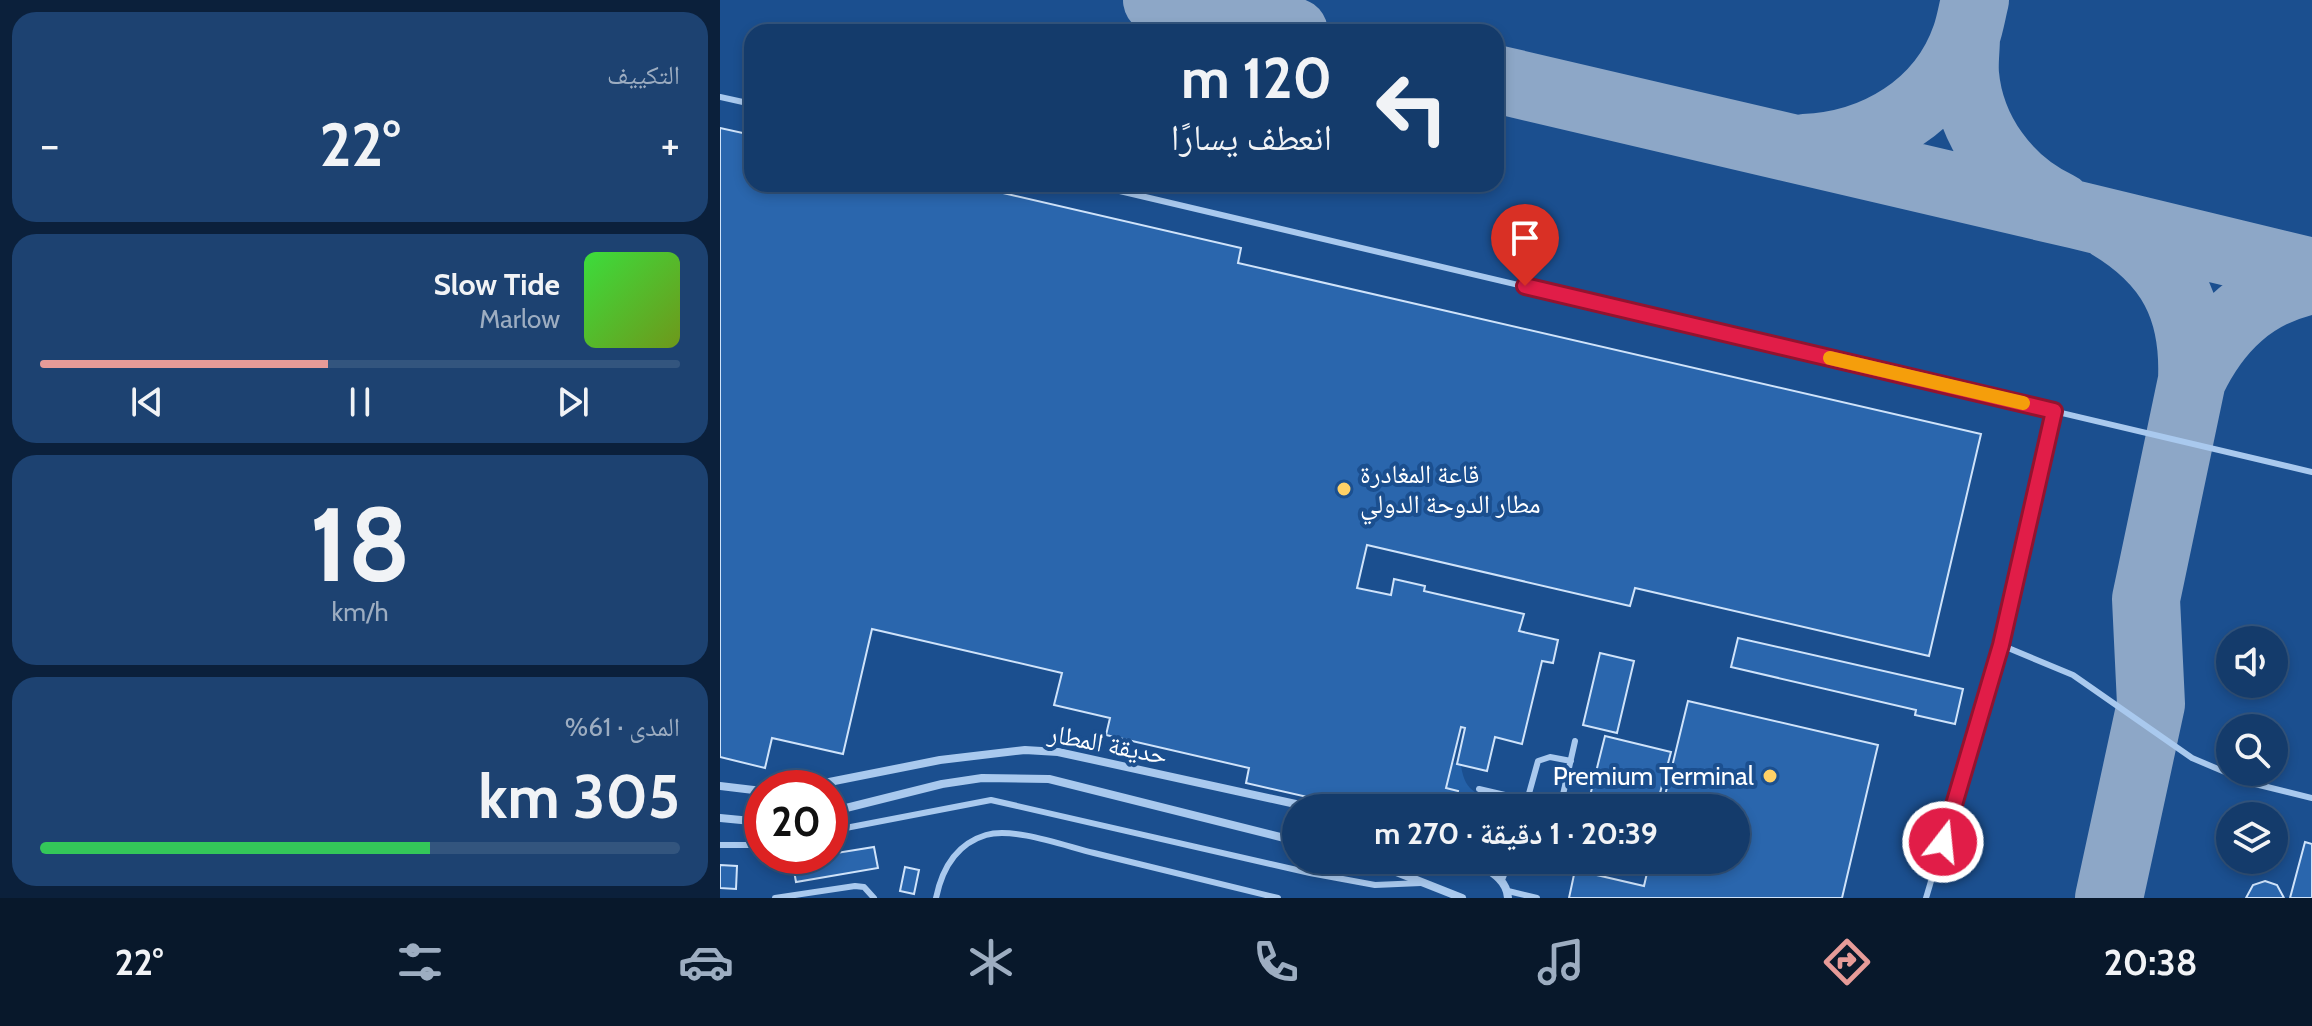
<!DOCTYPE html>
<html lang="ar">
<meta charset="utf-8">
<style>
:root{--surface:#143b6b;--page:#1d4271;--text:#f1f3f6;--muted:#9dadc1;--line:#33557e;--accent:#e69b98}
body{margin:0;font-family:Cabin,"Noto Naskh Arabic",sans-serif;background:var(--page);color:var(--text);direction:rtl;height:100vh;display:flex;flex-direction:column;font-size:30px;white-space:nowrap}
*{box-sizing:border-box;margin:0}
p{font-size:26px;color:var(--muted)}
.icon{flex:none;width:44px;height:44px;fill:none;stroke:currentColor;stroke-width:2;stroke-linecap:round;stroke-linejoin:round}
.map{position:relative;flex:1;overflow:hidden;direction:ltr}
.sheet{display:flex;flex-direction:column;gap:12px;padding:12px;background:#0b203b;width:720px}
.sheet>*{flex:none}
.banner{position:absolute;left:24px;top:24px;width:760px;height:168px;border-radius:24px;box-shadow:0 4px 12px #0003,0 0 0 2px var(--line);direction:rtl;background:#143b6b;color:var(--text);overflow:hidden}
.tools{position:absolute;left:1496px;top:626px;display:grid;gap:16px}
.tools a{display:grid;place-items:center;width:72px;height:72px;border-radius:50%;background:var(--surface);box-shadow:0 4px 12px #0003,0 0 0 2px var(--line);font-size:40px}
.speed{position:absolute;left:24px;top:770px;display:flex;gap:16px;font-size:40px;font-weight:700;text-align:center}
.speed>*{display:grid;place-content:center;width:104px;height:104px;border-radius:50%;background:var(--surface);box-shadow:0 4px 12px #0003,0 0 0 2px var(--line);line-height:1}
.speed .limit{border:12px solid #d22;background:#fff;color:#111}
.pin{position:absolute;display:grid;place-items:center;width:68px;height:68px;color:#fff;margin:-82px -34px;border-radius:50% 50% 50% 0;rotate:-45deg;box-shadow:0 0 8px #0007}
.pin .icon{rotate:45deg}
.me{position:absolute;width:88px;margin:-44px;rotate:16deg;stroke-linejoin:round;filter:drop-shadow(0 0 6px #0008)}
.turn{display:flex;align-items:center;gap:28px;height:168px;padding:0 40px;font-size:36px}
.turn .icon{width:104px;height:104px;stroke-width:2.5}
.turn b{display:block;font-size:56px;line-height:68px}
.big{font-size:60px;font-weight:700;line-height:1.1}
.sheet .widget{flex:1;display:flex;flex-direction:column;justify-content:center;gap:12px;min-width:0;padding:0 28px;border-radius:24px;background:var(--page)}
.sheet .dial{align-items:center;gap:0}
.dial b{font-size:104px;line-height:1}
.song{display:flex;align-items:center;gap:24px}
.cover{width:96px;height:96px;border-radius:12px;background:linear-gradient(135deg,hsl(120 70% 55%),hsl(80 70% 35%))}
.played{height:8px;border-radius:4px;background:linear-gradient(90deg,var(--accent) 45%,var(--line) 45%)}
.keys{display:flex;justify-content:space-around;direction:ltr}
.heat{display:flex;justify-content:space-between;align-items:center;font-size:44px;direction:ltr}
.charge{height:12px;border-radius:6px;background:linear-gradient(90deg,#34c759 61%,var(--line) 0)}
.trip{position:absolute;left:562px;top:794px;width:468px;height:80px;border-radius:40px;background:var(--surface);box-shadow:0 4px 12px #0003,0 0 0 2px var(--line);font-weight:700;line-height:80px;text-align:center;direction:rtl}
.menu{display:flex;height:128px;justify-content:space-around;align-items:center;background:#08182b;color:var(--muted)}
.menu .icon{width:56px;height:56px}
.menu .active{color:var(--accent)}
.menu b{font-size:36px;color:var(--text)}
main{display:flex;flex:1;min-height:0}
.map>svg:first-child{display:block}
</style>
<main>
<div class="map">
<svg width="1592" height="898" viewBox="0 0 1592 898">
<rect width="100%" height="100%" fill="#1b4f8f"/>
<path fill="#2461a8" d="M732,762L741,765C745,796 760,791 780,808H734L738,791L726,788Z"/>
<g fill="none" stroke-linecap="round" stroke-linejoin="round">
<path stroke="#8da7c7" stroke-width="68" d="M437,0L574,32
M1246,36C1246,49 1244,62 1245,74C1250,131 1287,182 1339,206
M776,79L1357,215L1592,272
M1084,148C1155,145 1222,106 1246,36C1250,25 1252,12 1255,0
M1472,380C1497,328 1534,292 1592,280
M1389,898L1431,704L1426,599L1472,380C1475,309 1451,262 1389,225"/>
</g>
<path fill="#2a66ad" stroke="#cfe3fa" stroke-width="2" d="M0,128L32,135V184H244L521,248L518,263L1261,434L1209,656L915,588L910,606L647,545L637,588L671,595L674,579L705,586L704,591L804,614L799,631L838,640L833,663L822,661L802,744L775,737L767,771L737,764L745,728L741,727L726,788L738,791L734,808H636L526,783L529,768L386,735L390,718L334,705L342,673L152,629L123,754L52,738L45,768L0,757Z
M1018,638L1243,689L1235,724L1195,715L1196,710L1011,667Z
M880,653L914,661L897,733L863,725Z
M968,701L1158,745L1122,898H849L855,870L924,886L930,860H1016V808H942Z
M885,736L951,752L936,808H867Z
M1585,842L1592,844V898H1570Z
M154,847L158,868L76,882L72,860L110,856V854Z
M0,865L17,866L16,889L0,888Z
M185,867L199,870L194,894L180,891Z
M1545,881L1557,885L1564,898H1526L1533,885Z"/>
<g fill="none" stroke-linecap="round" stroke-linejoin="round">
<path stroke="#a9c9ee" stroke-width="6" d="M0,97L32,104
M370,184L1592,472
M1281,645L1353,675L1472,758L1531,783L1592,798
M759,789L807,800
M805,808L818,761L830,757L851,761
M840,808L855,741
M110,831L271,800L590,873L655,885L701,883
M0,845H42
M782,880L790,860
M788,891L817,898
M55,898L135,886L144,887L154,898
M216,898C222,869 236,844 266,835C294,827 345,846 374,853C435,868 496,883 558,898
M1206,898L1281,645L1334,411"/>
<path stroke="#a9c9ee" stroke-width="8" d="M0,786L42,791
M79,788L220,760L305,750L338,752L594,808
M110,812L222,784L262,778L329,779L576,841
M0,818L42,822
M646,860L742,898
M752,860C767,870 787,878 788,898"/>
</g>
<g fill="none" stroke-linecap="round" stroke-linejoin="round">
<g stroke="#92132f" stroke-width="20">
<path id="route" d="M805,286L1334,411L1281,645L1223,842"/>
</g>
<use href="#route" stroke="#e11d48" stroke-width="14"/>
<path stroke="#f59e0b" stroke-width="14" d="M1110,358L1303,403"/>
</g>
<g fill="#ffd166" stroke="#1b4f8f" stroke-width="3">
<circle cx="624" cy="489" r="8"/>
<circle cx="1050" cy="776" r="8"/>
</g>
<g text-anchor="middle" stroke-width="8" stroke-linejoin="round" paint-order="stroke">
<g font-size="26" fill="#fff" stroke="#1b4f8f" text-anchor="start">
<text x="640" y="483">قاعة المغادرة<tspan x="640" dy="30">مطار الدوحة الدولي</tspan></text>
<text x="1034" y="785" text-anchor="end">Premium Terminal</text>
</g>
<g font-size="26" fill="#fff" stroke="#1b4f8f">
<text transform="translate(388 744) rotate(11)" y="9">حديقة المطار</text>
</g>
</g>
</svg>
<div class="tools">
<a><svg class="icon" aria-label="sound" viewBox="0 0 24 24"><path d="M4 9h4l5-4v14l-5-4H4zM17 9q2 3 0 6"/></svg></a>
<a><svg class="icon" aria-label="search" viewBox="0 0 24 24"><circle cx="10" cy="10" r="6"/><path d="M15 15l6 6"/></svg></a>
<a><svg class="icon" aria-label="layers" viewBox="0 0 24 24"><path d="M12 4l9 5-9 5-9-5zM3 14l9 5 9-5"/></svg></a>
</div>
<div class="speed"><div class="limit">20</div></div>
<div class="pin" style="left:805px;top:286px;background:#d93025"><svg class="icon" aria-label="arrive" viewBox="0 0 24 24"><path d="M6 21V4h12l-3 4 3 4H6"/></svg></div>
<svg class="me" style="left:1223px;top:842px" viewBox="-20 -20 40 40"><circle r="17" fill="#e11d48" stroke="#fff" stroke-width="3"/><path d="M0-11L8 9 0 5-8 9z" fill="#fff"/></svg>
<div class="trip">20:39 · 1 دقيقة · 270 m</div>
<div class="banner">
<div class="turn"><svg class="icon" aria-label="left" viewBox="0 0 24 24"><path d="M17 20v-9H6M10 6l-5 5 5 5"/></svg><div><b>120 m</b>انعطف يسارًا</div></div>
</div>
</div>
<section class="sheet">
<div class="widget"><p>التكييف</p>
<div class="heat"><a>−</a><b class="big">22°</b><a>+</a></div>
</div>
<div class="widget">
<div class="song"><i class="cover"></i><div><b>Slow Tide</b><p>Marlow</p></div></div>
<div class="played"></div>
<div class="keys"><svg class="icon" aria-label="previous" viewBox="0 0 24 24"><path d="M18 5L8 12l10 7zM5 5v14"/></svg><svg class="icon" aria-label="pause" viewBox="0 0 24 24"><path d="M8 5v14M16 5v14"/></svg><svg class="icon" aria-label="next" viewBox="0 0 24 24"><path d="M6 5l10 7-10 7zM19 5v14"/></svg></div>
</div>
<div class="widget dial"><b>18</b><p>km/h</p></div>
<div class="widget"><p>المدى · 61%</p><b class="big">305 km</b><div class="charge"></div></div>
</section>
</main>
<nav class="menu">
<b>20:38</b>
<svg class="icon active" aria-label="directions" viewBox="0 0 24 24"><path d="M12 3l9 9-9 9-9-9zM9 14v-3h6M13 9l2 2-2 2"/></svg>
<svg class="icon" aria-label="music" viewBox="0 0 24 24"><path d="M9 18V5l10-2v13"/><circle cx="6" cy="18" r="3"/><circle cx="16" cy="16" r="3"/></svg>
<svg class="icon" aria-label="phone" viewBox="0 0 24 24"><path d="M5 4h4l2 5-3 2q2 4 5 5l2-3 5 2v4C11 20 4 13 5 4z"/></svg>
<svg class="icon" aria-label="climate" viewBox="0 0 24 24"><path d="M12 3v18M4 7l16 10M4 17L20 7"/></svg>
<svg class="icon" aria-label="car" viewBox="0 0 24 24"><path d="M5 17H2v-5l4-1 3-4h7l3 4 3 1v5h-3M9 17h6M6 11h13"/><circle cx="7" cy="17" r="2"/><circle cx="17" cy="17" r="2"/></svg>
<svg class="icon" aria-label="filters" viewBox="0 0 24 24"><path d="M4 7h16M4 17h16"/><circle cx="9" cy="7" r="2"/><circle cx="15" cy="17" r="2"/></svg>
<b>22°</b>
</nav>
